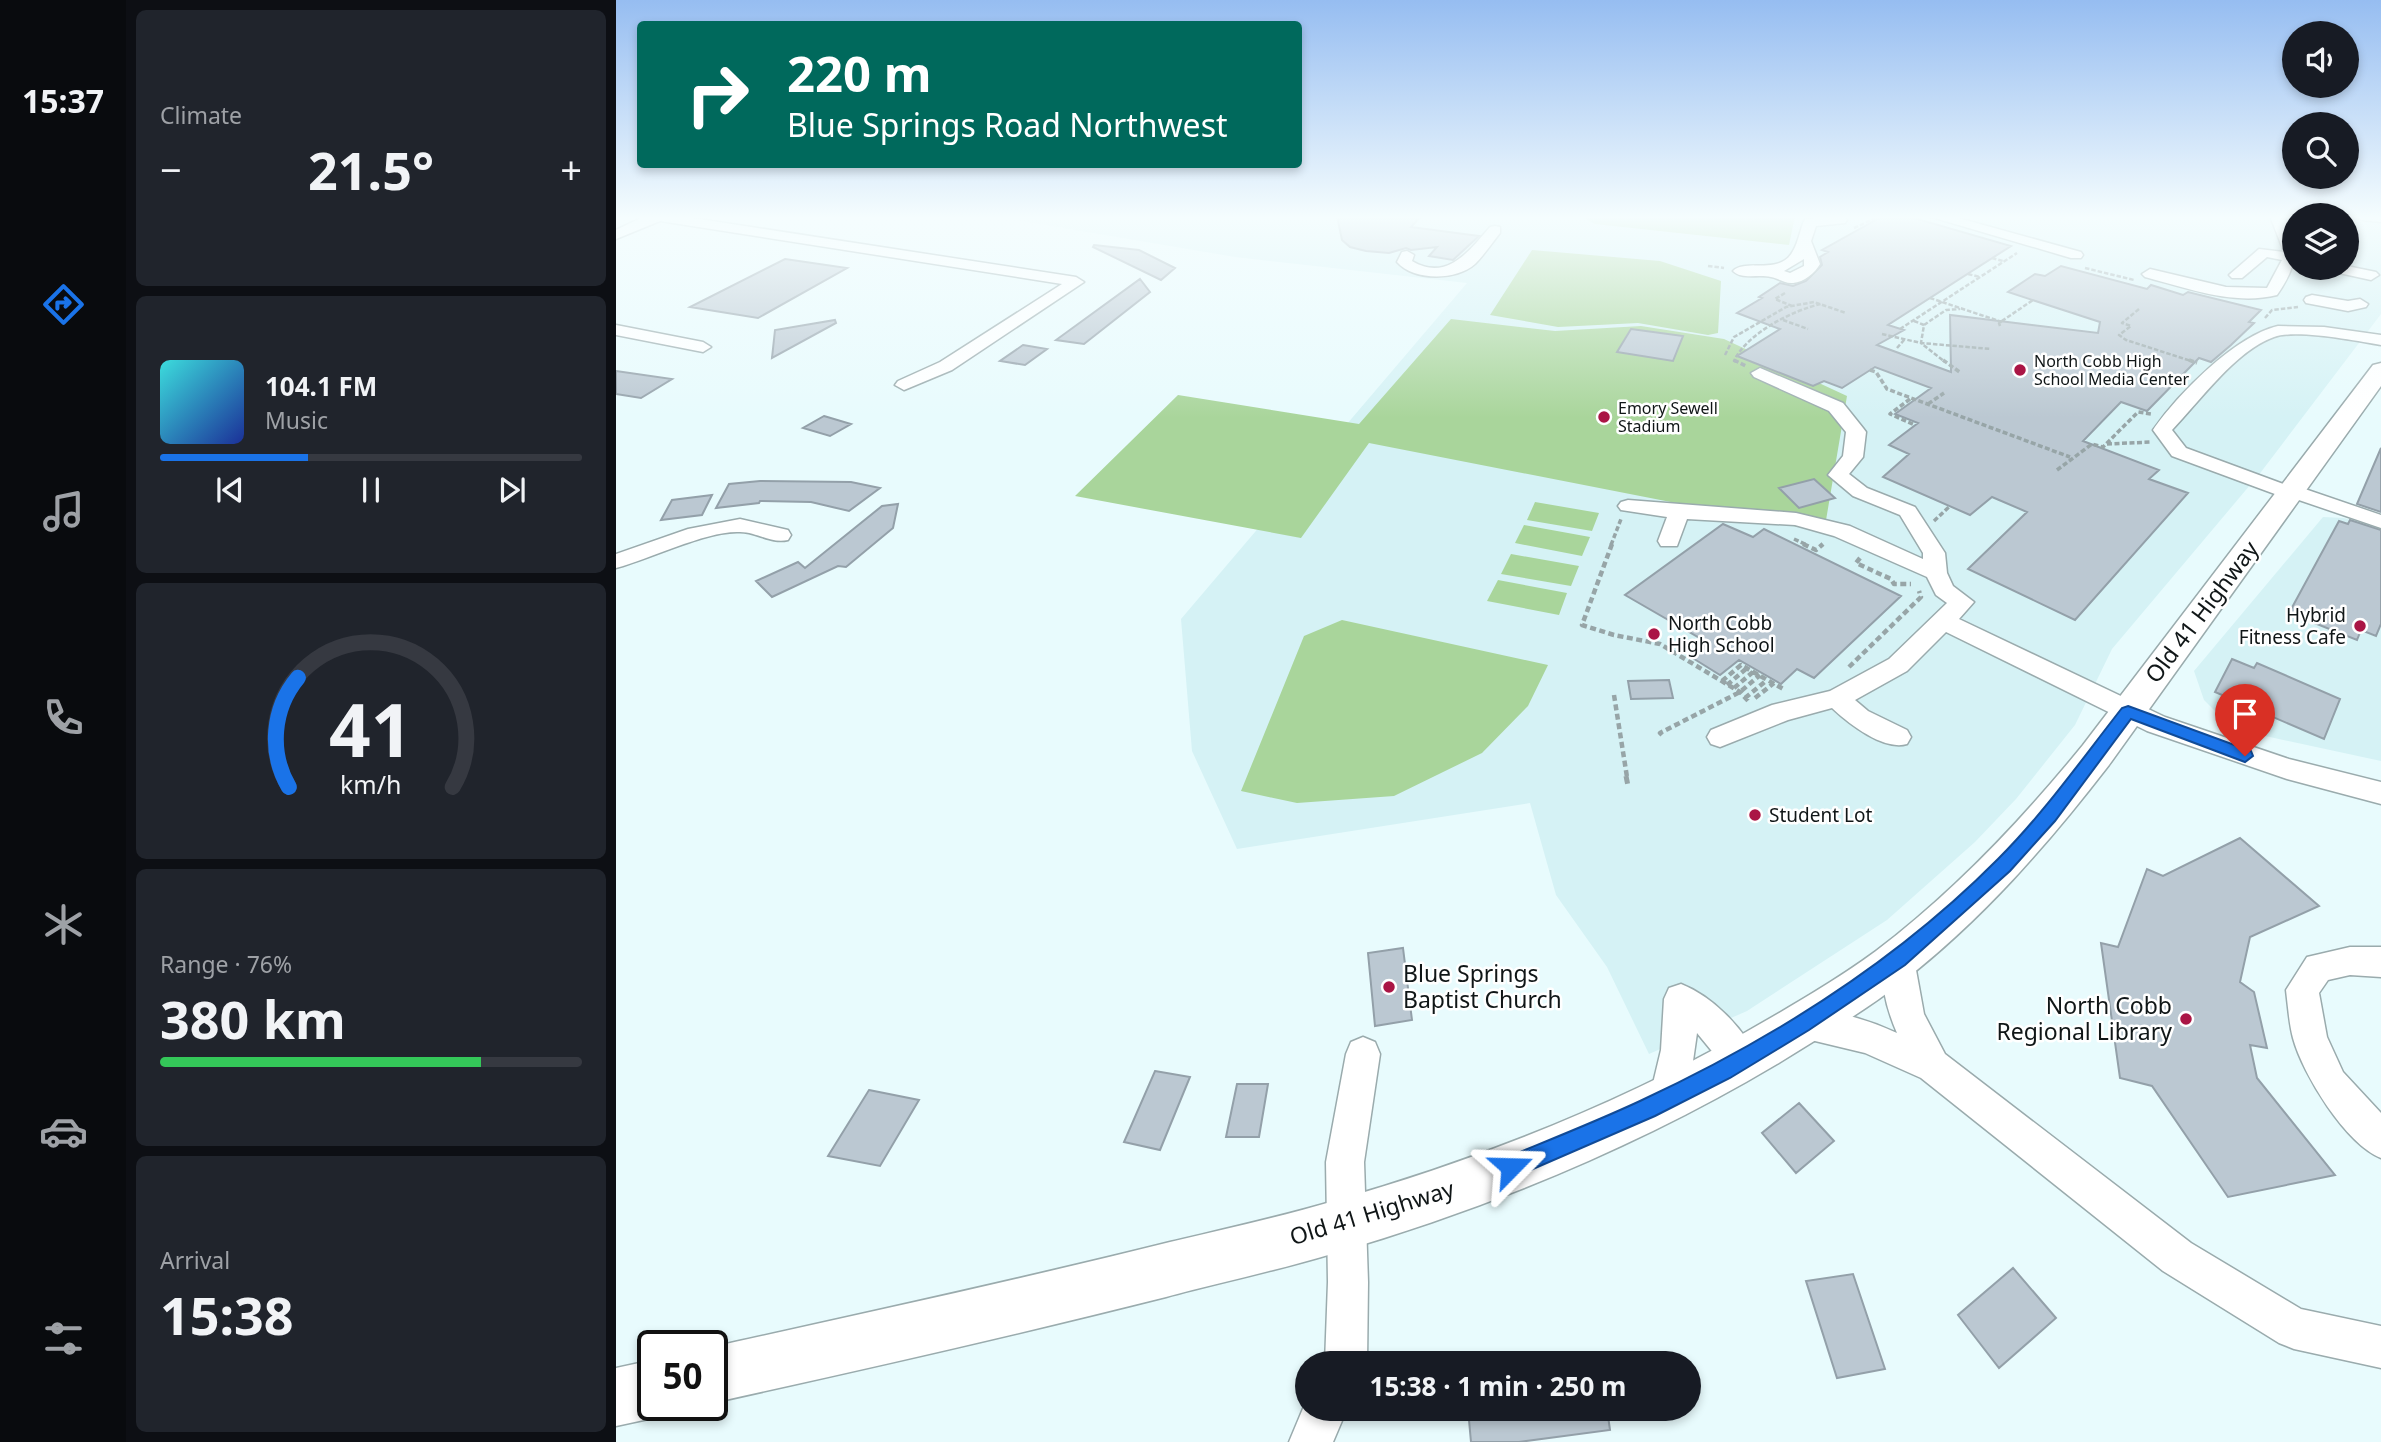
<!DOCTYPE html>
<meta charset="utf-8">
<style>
:root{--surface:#171b24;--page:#20242c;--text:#f1f3f6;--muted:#9ea1a6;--line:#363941;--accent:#1a73e8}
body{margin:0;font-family:"Noto Sans",sans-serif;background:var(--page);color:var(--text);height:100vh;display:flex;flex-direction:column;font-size:26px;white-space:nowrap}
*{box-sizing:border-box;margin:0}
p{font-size:23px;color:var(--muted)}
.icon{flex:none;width:38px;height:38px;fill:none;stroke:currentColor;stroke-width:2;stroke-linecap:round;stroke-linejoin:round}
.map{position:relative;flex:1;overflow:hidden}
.details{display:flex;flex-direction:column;gap:10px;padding:10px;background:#0d0f14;width:490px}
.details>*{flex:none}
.top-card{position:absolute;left:21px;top:21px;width:665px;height:147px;border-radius:7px;box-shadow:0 4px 10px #0003;background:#00695c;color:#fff;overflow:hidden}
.tools{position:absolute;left:1666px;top:21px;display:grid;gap:14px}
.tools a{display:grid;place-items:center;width:77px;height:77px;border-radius:50%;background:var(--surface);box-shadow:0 4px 10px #0003;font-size:35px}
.speed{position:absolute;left:21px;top:1330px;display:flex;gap:14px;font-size:35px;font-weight:700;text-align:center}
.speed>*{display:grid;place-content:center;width:91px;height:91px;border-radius:50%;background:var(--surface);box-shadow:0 4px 10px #0003;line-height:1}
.speed .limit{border:4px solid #111;border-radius:10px;background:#fff;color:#111}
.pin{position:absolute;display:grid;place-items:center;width:60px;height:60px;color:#fff;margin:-72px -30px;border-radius:50% 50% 50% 0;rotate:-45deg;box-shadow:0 0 7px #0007}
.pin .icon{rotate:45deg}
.me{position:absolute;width:77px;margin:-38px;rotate:68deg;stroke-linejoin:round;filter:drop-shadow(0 0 5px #0008)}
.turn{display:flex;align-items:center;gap:24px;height:147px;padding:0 35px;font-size:32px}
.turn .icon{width:91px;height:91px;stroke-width:2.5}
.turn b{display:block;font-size:49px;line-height:60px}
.big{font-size:52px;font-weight:700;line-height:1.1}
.details .widget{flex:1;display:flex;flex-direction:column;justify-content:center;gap:10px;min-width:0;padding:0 24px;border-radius:10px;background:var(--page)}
.details .dial{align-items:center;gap:0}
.dial svg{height:182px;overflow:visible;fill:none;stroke:var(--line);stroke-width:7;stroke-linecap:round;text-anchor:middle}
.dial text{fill:var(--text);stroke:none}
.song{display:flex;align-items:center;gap:21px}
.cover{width:84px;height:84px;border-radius:10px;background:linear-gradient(135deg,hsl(180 70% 55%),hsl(230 70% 35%))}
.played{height:7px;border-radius:4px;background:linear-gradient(90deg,var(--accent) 35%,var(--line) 35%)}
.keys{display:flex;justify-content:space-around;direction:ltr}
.heat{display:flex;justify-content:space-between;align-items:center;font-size:38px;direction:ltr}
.charge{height:10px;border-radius:5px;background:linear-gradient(90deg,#34c759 76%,var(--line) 0)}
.trip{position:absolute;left:679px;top:1351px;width:406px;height:70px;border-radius:35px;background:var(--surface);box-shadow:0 4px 10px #0003;font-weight:700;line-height:70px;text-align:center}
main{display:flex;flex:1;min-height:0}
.menu{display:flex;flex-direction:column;width:126px;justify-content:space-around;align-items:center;background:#090b0e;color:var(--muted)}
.menu .icon{width:49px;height:49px}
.menu .selected{color:var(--accent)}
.menu b{font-size:32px;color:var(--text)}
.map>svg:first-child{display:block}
</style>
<main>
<nav class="menu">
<b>15:37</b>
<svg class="icon selected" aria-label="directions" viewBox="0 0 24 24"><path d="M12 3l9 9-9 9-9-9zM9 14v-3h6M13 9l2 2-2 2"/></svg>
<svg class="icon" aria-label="music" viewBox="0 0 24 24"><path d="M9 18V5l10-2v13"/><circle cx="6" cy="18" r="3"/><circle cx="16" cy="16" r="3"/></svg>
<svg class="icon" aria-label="phone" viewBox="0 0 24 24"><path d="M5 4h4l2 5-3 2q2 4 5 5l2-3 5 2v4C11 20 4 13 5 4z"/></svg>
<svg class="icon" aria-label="climate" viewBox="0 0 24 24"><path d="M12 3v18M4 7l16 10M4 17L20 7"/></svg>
<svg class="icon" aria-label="car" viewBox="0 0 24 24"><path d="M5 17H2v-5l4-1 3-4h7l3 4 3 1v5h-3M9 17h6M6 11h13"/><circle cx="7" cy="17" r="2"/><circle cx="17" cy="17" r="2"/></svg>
<svg class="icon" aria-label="filters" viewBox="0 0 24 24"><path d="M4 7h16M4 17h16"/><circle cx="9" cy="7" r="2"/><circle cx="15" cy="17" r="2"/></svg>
</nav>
<section class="details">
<div class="widget"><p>Climate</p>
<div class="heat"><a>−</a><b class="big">21.5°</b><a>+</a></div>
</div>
<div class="widget">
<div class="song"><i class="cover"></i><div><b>104.1 FM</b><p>Music</p></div></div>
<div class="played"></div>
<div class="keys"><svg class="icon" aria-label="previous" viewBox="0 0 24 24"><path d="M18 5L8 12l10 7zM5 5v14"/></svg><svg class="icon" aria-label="pause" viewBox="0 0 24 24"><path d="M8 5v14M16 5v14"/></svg><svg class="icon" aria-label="next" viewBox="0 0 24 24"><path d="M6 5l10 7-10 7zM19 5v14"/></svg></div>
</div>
<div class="widget dial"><svg viewBox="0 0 100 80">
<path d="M14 69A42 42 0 1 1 86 69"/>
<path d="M14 69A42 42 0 0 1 18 21" stroke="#1a73e8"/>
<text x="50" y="56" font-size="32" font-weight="700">41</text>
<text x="50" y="72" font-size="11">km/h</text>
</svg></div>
<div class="widget"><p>Range · 76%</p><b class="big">380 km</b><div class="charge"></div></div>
<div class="widget"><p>Arrival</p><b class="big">15:38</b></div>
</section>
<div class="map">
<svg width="1765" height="1442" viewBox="0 0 1765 1442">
<rect width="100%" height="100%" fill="#e8fbfd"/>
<path fill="#d5f2f5" d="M377,216H1678V268H1731V219L1765,223V314L1645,472L1496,649L1459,725L1400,799L1359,842L1271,920L1131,1011L1033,1054L991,967L940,895L914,803L621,849L576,751L565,619L851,283L619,257Z
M1707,517L1728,518L1765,530V761L1640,734L1611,723L1588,700L1578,671Z"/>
<path fill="#a9d59b" d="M969,216H1179L1173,245L979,224L968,218Z
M916,250L1044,261L1105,281L1102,333L1092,335L1022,323L942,327L874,315Z
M835,319L939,331L1025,326L1108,339L1231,396L1208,532L753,443L685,538L459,496L562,395L743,424Z
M919,502L983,513L976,531L911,520Z
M908,525L974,537L966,556L899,543Z
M895,554L963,566L955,586L885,574Z
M882,580L951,593L943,615L871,601Z
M726,620L932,665L912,706L866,753L778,796L681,803L625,791L688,636Z"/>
<path fill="#bbc8d2" stroke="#93a0a9" stroke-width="2" d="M721,216H805L795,227L863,236L837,260L813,256L821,247L795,250L790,248L773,253L750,251L734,247L726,240Z
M1267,216H1291L1395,246L1272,325L1288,330L1261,345L1335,372L1334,315L1482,333L1484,322L1392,292L1419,274L1429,276L1445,266L1531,289L1535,285L1567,295L1572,292L1645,310L1633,322L1638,323L1615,345L1595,362L1583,358L1531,411L1505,402L1467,441L1543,470L1533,479L1572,493L1459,620L1352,569L1411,512L1376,497L1354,515L1267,477L1293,454L1273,445L1302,423L1279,414L1315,388L1259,367L1226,388L1208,381L1197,386L1121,356L1164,329L1121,313L1146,298L1143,297L1164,283L1177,286L1190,281L1206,265L1204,257L1212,252L1206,250Z
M478,245L523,250L559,268L545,280L477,247Z
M169,259L231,268L142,318L74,307Z
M524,279L534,292L468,344L440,340Z
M219,320L220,323L156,358L159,330Z
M1015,329L1067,336L1057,361L1001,352Z
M407,345L431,349L409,365L384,361Z
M0,371L56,379L25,398L0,394Z
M208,416L235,424L214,436L187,428Z
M1765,448V512L1741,504Z
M1198,479L1219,498L1183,508L1163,488Z
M144,481L235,482L264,488L233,511L195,502L144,501L143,503L100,508L113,484Z
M96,495L86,515L45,520L56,500Z
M282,504L277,528L230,567L222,566L156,597L140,581L182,562L189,568L266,506Z
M1734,520L1765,530V624L1760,636L1745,630L1741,640L1673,613L1723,521L1732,524Z
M1107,524L1137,537L1148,529L1285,596L1198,678L1181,669L1165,684L1123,660L1104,675L1075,657L1092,643L1009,595Z
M1616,659L1638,668L1641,663L1724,699L1708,739L1599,692Z
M1053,680L1057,698L1015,699L1012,681Z
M1624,838L1703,906L1634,937L1624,982L1638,992L1651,1048L1634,1045L1641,1078L1719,1175L1612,1197L1536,1086L1504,1078L1485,943L1502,947L1531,869L1547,876Z
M787,948L796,1020L759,1026L752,953Z
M539,1071L574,1077L544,1150L508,1142Z
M621,1084H652L643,1137H610Z
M253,1090L303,1100L264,1166L212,1156Z
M1183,1103L1218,1141L1180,1173L1146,1133Z
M1397,1268L1440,1318L1383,1368L1342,1315Z
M1237,1274L1269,1369L1221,1378L1190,1281Z
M852,1409H991L994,1430L903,1442H855Z"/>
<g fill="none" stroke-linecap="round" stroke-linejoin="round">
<g stroke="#9aabad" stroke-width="3">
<path id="minor" d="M29,216H64L460,277L468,282L336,370L288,390L279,385L282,381L324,362L446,284L44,221L0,239V230Z
M1226,216L1231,220L1229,223L1200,226L1195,241L1204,264C1199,273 1188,282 1177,283C1169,284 1162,278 1155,277C1142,274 1126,280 1117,271C1130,258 1164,276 1177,251C1183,241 1184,229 1189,219ZM1188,259V266L1174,273L1168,271Z
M1312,216H1335L1465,252L1467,255L1465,258H1455Z
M1654,216H1668C1684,249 1681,266 1661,295C1618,306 1571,288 1529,277L1526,274L1534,269L1610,287L1651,288L1666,260L1651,257L1626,278H1616L1613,275L1643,249L1668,252Z
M1739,216H1765V222L1746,220Z
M879,226L884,227V233C876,243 868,255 859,264C840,281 798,281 781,262L786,252L791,251L798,255L796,261C831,282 853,251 874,227Z
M1731,266L1760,272L1763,275L1755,280L1714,271L1712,268Z
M1696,295L1732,301L1744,299L1752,304L1750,307L1732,311L1690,303L1688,300L1690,297Z
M0,325L87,342L95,347L87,352L0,335Z
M1662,326L1708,327L1765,335V345C1740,341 1681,329 1658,337C1619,351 1584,401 1556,430L1570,448L1673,486L1683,487L1765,515V528L1677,498L1667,497L1556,456L1537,430C1562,394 1619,336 1662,326Z
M1144,368L1227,403L1247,428L1250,432L1247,457L1233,474L1251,488L1299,507L1329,553L1331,573L1337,586L1358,602L1343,619L1549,717L1673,759L1765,782V804L1671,779L1531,731L1330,632L1291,671L1239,700L1252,711L1291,730L1295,737L1291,744C1268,751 1233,724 1216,708L1172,720L1104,747L1095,744L1091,737L1095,730L1156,705L1214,691L1273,659L1331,603L1320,595L1311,577L1218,536L1179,525L1071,519L1061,546H1045L1042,541L1051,517L1005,510L1002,506L1005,502L1012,500L1180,513L1234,526L1307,559V553L1284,515L1237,496L1212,475L1227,456L1230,432L1213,411L1138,377L1135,373Z
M124,519L172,530L175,535L172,540C155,544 141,532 124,532C92,530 34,559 0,568V554L72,529Z
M1282,945L1293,949L1298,959L1308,1014L1329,1054L1575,1243L1685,1309L1765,1326V1368L1678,1349L1663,1343L1547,1271L1305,1078L1249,1053L1174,1035L1169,1024L1174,1013C1201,1002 1255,1021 1281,1033C1271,1010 1260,973 1271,949Z
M1734,947H1765V977L1734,975L1712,980L1703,993L1711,1037L1727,1072L1765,1113V1158C1730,1144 1687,1075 1677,1038C1673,1023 1672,1006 1670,990L1691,957Z
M1065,984C1096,996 1129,1029 1142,1060L1137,1072L1125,1077L1113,1072L1081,1033L1075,1075L1064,1113L1051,1118L1038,1113L1033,1100L1045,1050L1048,999L1053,988Z
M747,1037L759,1042L764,1054L748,1162L752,1282L751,1363H709L712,1282L710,1162L730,1054L735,1042Z
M691,1399V1409H731L717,1442H673Z"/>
</g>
<g stroke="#9aabad" stroke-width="3">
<path id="major" d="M1765,363V386L1493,765C1432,844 1366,920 1286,982C1247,1012 1203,1038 1161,1064C1023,1146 873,1208 719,1253C663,1270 606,1282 550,1297C400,1335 248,1369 96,1403V1347C249,1313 402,1280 554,1242C609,1229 664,1217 718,1201C862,1160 1000,1105 1130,1032C1174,1007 1219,981 1260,951C1338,892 1405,821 1467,745L1757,365Z
M37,1360V1405H59L57,1409L37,1418L0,1426V1368Z"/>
</g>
<path stroke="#97a5a7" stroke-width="2.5" stroke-dasharray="4.5 2" stroke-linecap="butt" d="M1238,228L1262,217
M1376,258L1387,261
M1092,266L1108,268
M1469,268L1518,280
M1352,274L1364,277
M1169,293L1159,299L1176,306
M1314,298L1386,322
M1523,309L1506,323L1515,326L1503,335L1510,340L1578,362
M1649,318L1656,310L1682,307
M1167,320L1192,329
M1298,321L1308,325L1305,343L1329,362
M1308,325L1330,310L1344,309
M1384,326L1383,323L1417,300
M1284,329L1401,253
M1266,334L1305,343L1375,349
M1281,348L1288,340
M1109,355L1118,337L1170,307L1198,302L1230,313
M1120,362L1118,361C1130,334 1177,310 1205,304"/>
<path stroke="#97a5a7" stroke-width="3.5" stroke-dasharray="5 2.5" stroke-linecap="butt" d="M1118,360L1130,366
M1327,360L1345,373
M1573,360L1581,363
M1254,370L1260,372L1271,389L1454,457
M1294,399L1274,414L1299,425
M1312,404L1328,393
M1491,444L1535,442
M1441,470L1476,444L1487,447L1522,412L1535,414
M1318,521L1334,506
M1178,539L1191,545
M995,545L1005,519"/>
<path stroke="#97a5a7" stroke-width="4.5" stroke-dasharray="6 3.5" stroke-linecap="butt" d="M996,544L966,625L998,635L1044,644L1124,692L1134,703
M1187,544L1200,550L1207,544
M1244,558L1240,563L1275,579L1278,584H1295
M1233,667L1305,597L1303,591
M1106,681L1125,665L1169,690
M1111,685L1131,668
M1118,688L1137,672
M998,695L1011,777
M1129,698L1151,680
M1139,698L1158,683
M1046,735L1044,733L1124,692L1144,675"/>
<path stroke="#97a5a7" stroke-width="5" stroke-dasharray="8 4.5" stroke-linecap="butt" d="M1010,776L1012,786"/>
<use href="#minor" fill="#fff" fill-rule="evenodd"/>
<use href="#major" fill="#fff" fill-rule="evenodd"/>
</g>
<linearGradient id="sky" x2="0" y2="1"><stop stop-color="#96bdf1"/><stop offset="0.52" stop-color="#f5fdfe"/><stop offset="1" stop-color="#f5fdfe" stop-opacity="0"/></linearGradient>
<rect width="1765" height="418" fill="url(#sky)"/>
<path fill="#1a73e8" stroke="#114b97" stroke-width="2" d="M1512,706L1635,751L1637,756L1629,762L1515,719L1439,821L1394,871L1289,965L1193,1030L1114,1078L1039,1116L903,1175L895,1178L887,1175L884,1167L887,1159C933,1140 979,1122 1024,1101C1153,1041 1281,961 1382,859C1428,813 1466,759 1506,708Z"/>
<g fill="#aa1545" stroke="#fff" stroke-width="2.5">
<circle cx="1404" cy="370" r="7"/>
<circle cx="988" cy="417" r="7"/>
<circle cx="1744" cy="626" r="7"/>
<circle cx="1038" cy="634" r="7"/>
<circle cx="1139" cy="815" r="7"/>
<circle cx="773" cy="987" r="7"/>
<circle cx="1570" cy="1019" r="7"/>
</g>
<g text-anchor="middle" stroke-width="5" stroke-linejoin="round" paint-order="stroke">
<g font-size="16" fill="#101617" stroke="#fff" text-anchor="start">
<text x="1418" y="367">North Cobb High<tspan x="1418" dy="18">School Media Center</tspan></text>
<text x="1002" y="414">Emory Sewell<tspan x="1002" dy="18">Stadium</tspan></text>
</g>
<g font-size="19" fill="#101617" stroke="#fff" text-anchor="start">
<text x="1730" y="622" text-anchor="end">Hybrid<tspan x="1730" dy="22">Fitness Cafe</tspan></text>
<text x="1052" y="630">North Cobb<tspan x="1052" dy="22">High School</tspan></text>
<text x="1153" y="822">Student Lot</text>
</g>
<g font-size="23" fill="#101617" stroke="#fff">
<text transform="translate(1586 612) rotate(-53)" y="8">Old 41 Highway</text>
<text transform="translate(756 1213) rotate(-17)" y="8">Old 41 Highway</text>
</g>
<g font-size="23" fill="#101617" stroke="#fff" text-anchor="start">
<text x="787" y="982">Blue Springs<tspan x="787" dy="26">Baptist Church</tspan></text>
<text x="1556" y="1014" text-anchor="end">North Cobb<tspan x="1556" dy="26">Regional Library</tspan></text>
</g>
</g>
</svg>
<div class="tools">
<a><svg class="icon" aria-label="sound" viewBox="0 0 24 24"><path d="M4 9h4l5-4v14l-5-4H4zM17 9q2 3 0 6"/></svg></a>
<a><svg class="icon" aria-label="search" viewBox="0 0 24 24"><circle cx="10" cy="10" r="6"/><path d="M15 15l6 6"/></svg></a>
<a><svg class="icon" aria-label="layers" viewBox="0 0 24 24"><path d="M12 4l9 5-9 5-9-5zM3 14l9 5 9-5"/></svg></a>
</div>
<div class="speed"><div class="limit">50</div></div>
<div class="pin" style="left:1629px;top:756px;background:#d93025"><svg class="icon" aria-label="arrive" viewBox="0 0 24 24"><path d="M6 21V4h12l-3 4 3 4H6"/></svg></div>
<svg class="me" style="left:895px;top:1167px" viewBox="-20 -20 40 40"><path d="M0-17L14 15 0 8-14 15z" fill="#1a73e8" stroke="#fff" stroke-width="4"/></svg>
<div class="trip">15:38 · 1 min · 250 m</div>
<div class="top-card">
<div class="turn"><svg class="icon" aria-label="right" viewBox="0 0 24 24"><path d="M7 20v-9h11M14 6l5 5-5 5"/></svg><div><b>220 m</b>Blue Springs Road Northwest</div></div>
</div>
</div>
</main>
